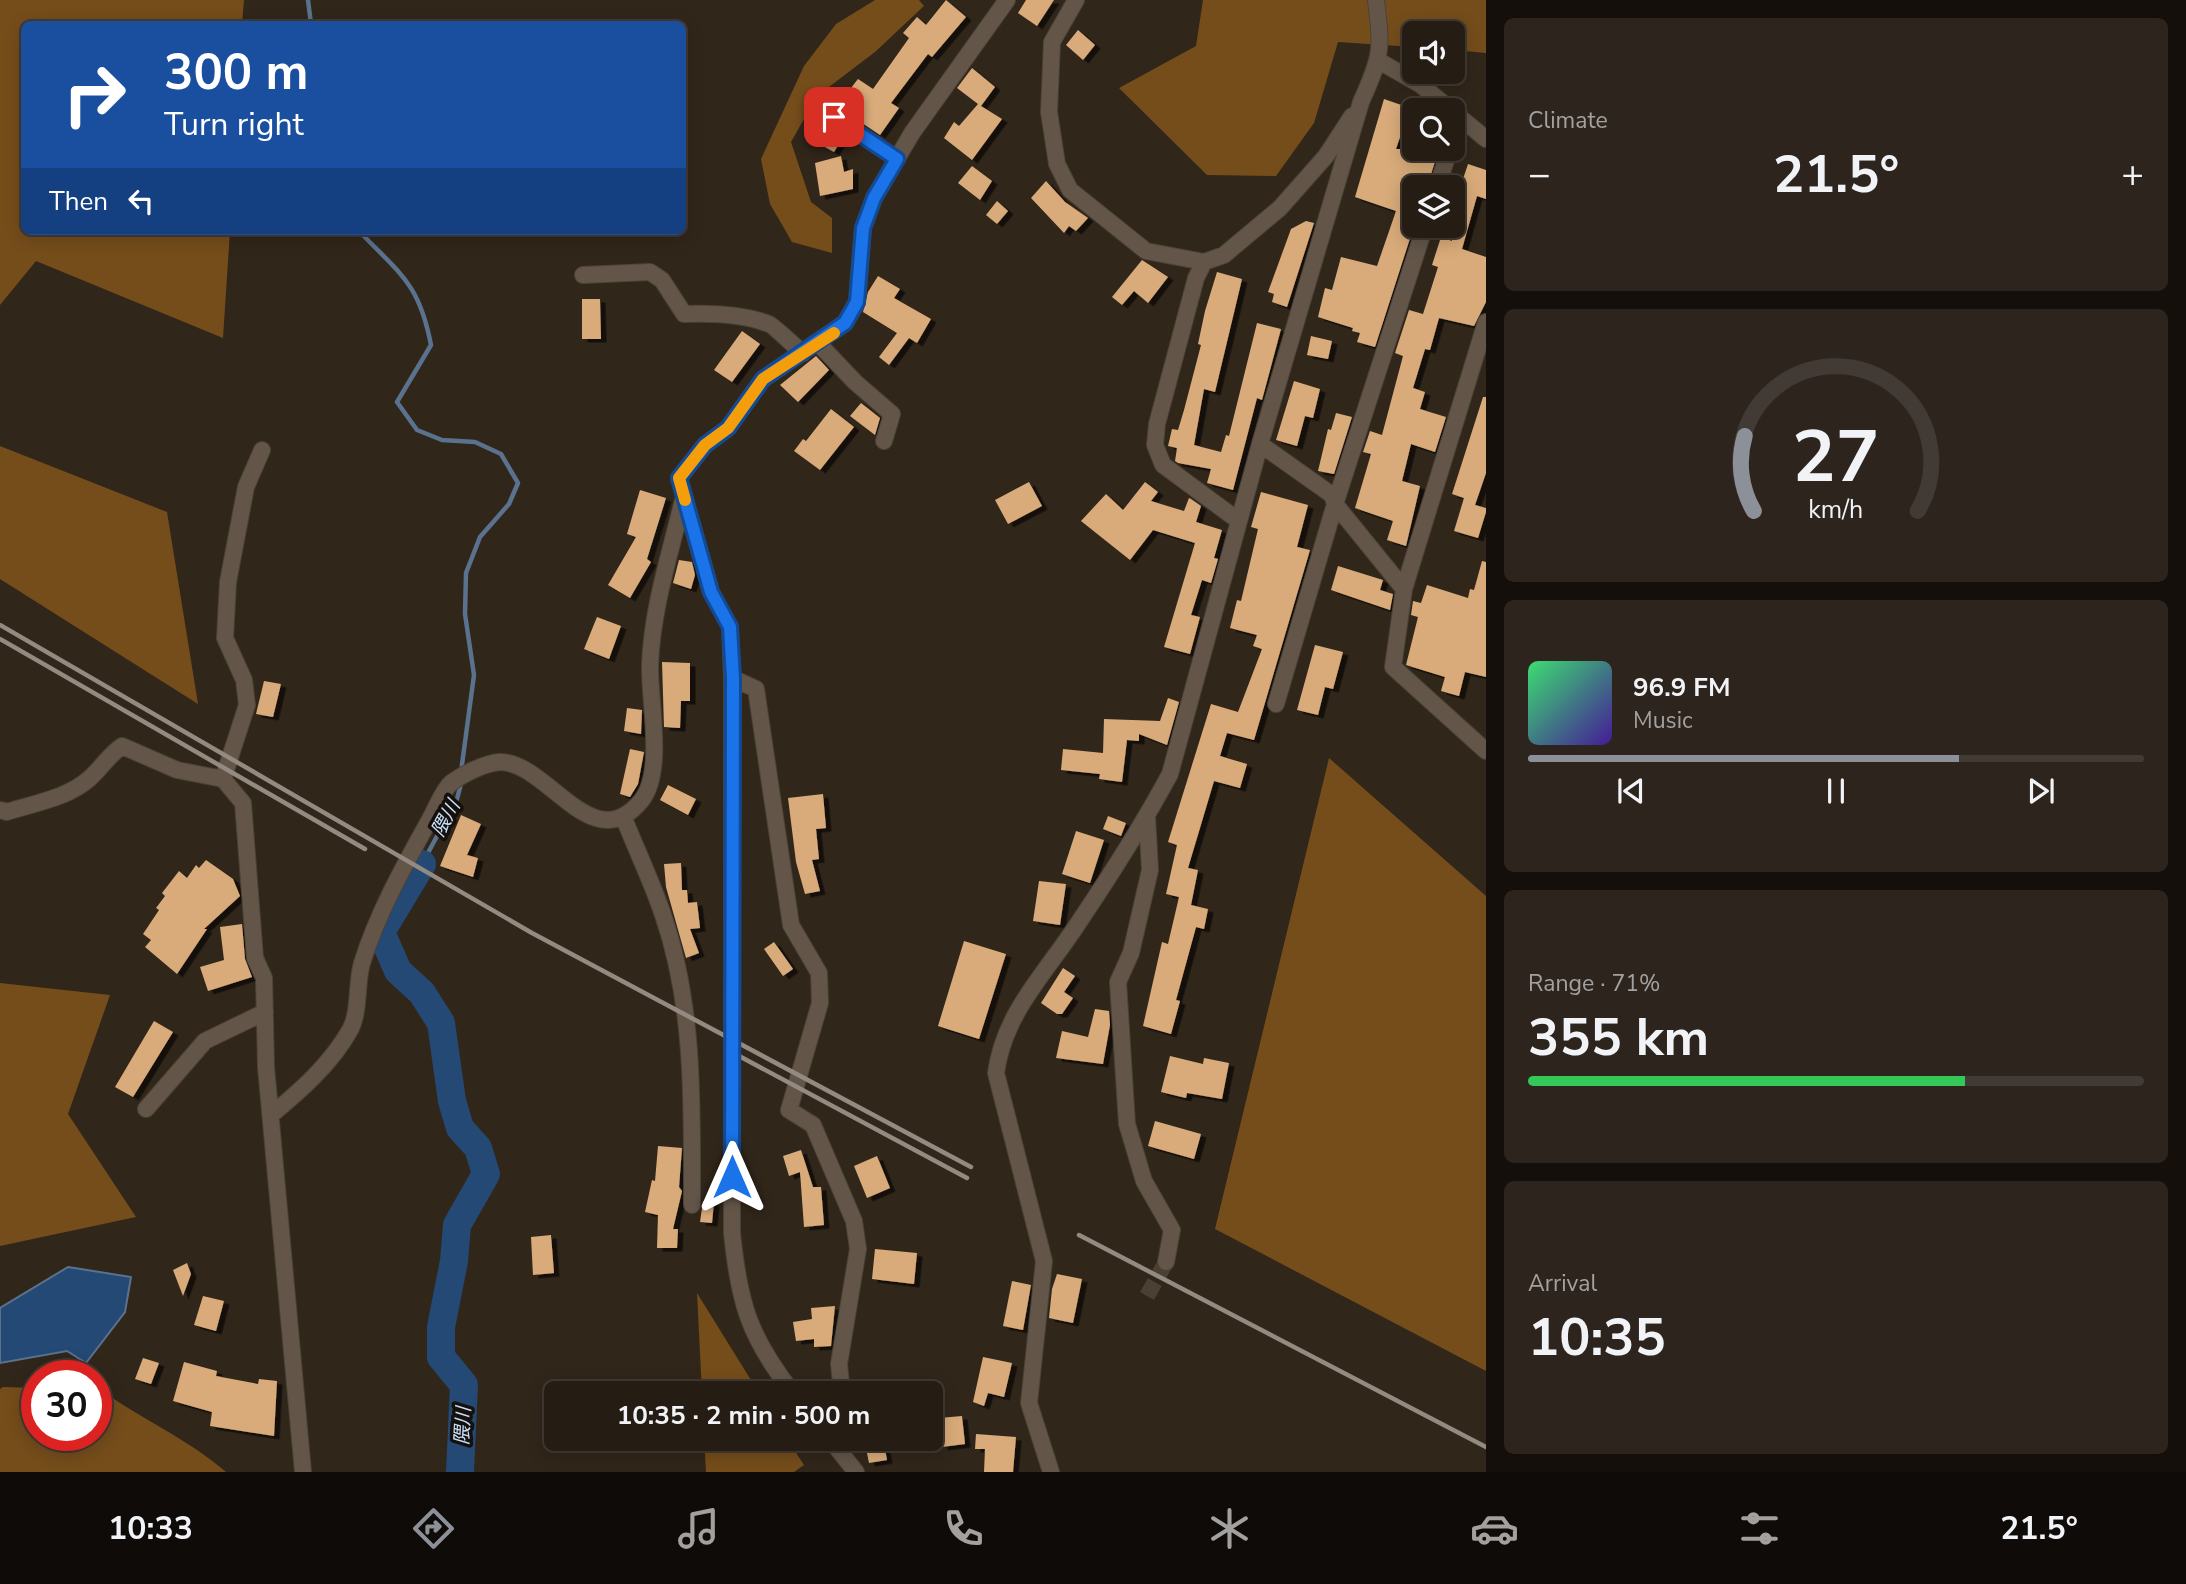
<!DOCTYPE html>
<meta charset="utf-8">
<style>
:root{--surface:#251c14;--page:#2d251d;--text:#f1f3f6;--muted:#a3a1a0;--line:#423a34;--accent:#8c9099}
body{margin:0;font-family:"Nunito Sans","Noto Sans JP",sans-serif;background:var(--page);color:var(--text);height:100vh;display:flex;flex-direction:column;font-size:26px;white-space:nowrap}
*{box-sizing:border-box;margin:0}
p{font-size:23px;color:var(--muted)}
.icon{flex:none;width:38px;height:38px;fill:none;stroke:currentColor;stroke-width:2;stroke-linecap:round;stroke-linejoin:round}
.map{position:relative;flex:1;overflow:hidden}
.side{display:flex;flex-direction:column;gap:18px;padding:18px;background:#140f0b;width:700px}
.side>*{flex:none}
.top-card{position:absolute;left:21px;top:21px;width:665px;height:214px;border-radius:10px;box-shadow:0 4px 18px #0003,0 0 0 2px var(--line);background:#1a4fa0;color:#fff;overflow:hidden}
.fabs{position:absolute;left:1402px;top:21px;display:grid;gap:14px}
.fabs a{display:grid;place-items:center;width:63px;height:63px;border-radius:10px;background:var(--surface);box-shadow:0 4px 18px #0003,0 0 0 2px var(--line);font-size:35px}
.speed{position:absolute;left:21px;top:1360px;display:flex;gap:14px;font-size:35px;font-weight:700;text-align:center}
.speed>*{display:grid;place-content:center;width:91px;height:91px;border-radius:50%;background:var(--surface);box-shadow:0 4px 18px #0003,0 0 0 2px var(--line);line-height:1}
.speed .limit{border:10px solid #d22;background:#fff;color:#111}
.pin{position:absolute;display:grid;place-items:center;width:60px;height:60px;color:#fff;margin:-30px;border-radius:14px;box-shadow:0 4px 10px #0006}
.me{position:absolute;width:77px;margin:-38px;rotate:0deg;stroke-linejoin:round;filter:drop-shadow(0 0 5px #0008)}
.turn{display:flex;align-items:center;gap:24px;height:147px;padding:0 28px;font-size:32px}
.turn .icon{width:91px;height:91px;stroke-width:2.5}
.turn b{display:block;font-size:49px;line-height:60px}
.then{display:flex;align-items:center;height:66px;padding:0 28px;background:#0003;gap:14px;font-size:26px}
.big{font-size:52px;font-weight:700;line-height:1.1}
.side .card{flex:1;display:flex;flex-direction:column;justify-content:center;gap:10px;min-width:0;padding:0 24px;border-radius:10px;background:var(--page)}
.side .dial{align-items:center;gap:0}
.dial svg{height:182px;overflow:visible;fill:none;stroke:var(--line);stroke-width:7;stroke-linecap:round;text-anchor:middle}
.dial text{fill:var(--text);stroke:none}
.song{display:flex;align-items:center;gap:21px}
.cover{width:84px;height:84px;border-radius:10px;background:linear-gradient(135deg,hsl(140 70% 55%),hsl(260 70% 35%))}
.played{height:7px;border-radius:4px;background:linear-gradient(90deg,var(--accent) 70%,var(--line) 70%)}
.keys{display:flex;justify-content:space-around;direction:ltr}
.heat{display:flex;justify-content:space-between;align-items:center;font-size:38px;direction:ltr}
.charge{height:10px;border-radius:5px;background:linear-gradient(90deg,#34c759 71%,var(--line) 0)}
.trip{position:absolute;left:544px;top:1381px;width:399px;height:70px;border-radius:10px;background:var(--surface);box-shadow:0 4px 18px #0003,0 0 0 2px var(--line);font-weight:700;line-height:70px;text-align:center}
.tabs{display:flex;height:112px;justify-content:space-around;align-items:center;background:#0f0b08;color:var(--muted)}
.tabs .icon{width:49px;height:49px}
.tabs .active{color:var(--accent)}
.tabs b{font-size:32px;color:var(--text)}
main{display:flex;flex:1;min-height:0}
.map>svg:first-child{display:block}
</style>
<main>
<div class="map">
<svg width="1486" height="1472" viewBox="0 0 1486 1472">
<defs>
<filter id="shadow"><feDropShadow dx="5.5" dy="3.5" stdDeviation="0" flood-color="#0009"/></filter>
</defs>
<rect width="100%" height="100%" fill="#31261a"/>
<path fill="#754d1b" d="M0,0H244L242,24H24V231H230L223,338L36,261L0,305Z
M875,0H919L924,6L875,52L817,96L791,142L811,202L832,218V253L792,242L770,204L761,159L804,66L836,24Z
M1203,0H1486V53L1453,50L1452,33H1414V47L1338,42L1314,123L1276,176L1207,175L1119,88L1196,46Z
M0,446L167,512L198,704L0,579Z
M1329,758L1486,896V1371L1215,1229Z
M0,983L110,995L68,1114L136,1217L0,1246Z
M697,1293L759,1393H702Z
M3,1387L37,1388V1435H96V1390H101C141,1419 188,1439 226,1472H0V1389Z
M704,1439H787L804,1465L794,1472H706Z"/>
<path fill="#244974" stroke="#5a728e" stroke-width="2" d="M68,1267L131,1277L125,1312L86,1363L67,1351L0,1363V1308Z"/>
<g fill="none" stroke-linecap="round" stroke-linejoin="round">
<path stroke="#5a728e" stroke-width="4.5" d="M308,0L311,24
M359,231C401,275 419,283 431,345L397,402L417,430L442,440L475,442L501,454L518,483L509,504L480,537L466,573L465,614L474,675L461,772
M422,864L457,799L462,780"/>
<path stroke="#244974" stroke-width="28" d="M422,864L381,932L398,971L422,993L441,1023L452,1101L460,1128L478,1148L486,1174L457,1225L454,1261L441,1327V1357L464,1385L460,1472"/>
</g>
<path fill="#d9ab7a" filter="url(#shadow)" d="M946,0L966,17L932,57L928,54L891,103L899,108L880,135L844,111L846,106L840,102L858,79L873,89L909,38L903,33L917,17L926,25Z
M1026,0H1054L1037,26L1018,13Z
M1078,30L1095,45L1083,60L1066,45Z
M972,68L995,87L981,106L1002,119L972,160L944,138L954,122L959,126L978,104L957,88Z
M1384,99L1410,108L1396,149H1439L1427,187H1414V226L1375,347L1357,342L1360,333L1352,331L1353,328L1318,317L1325,288L1332,290L1341,257L1377,266L1396,211L1355,197Z
M833,129L844,136L834,152L823,146Z
M841,156L844,172L853,169V189L820,196L815,163Z
M1468,164L1486,170V199L1477,196L1462,249L1486,257V302L1474,326L1439,318L1430,350L1425,349L1413,388L1425,392L1420,409L1446,417L1435,452L1411,444L1402,481L1420,486L1406,546L1387,540L1393,521L1355,508L1371,454L1363,452L1370,431L1382,435L1403,356L1395,353L1409,310L1423,314L1438,267L1432,265L1441,237L1452,241V199L1456,200Z
M972,166L992,181L980,200L958,183Z
M1046,181L1065,202L1088,218L1076,231L1069,226L1064,233L1031,198Z
M997,201L1008,211L997,224L986,215Z
M1306,221L1314,223L1287,307L1272,302L1274,294L1268,292L1291,229Z
M1142,260L1168,277L1148,303L1134,291L1122,305L1112,297Z
M1217,272L1242,279L1215,392L1204,389L1194,445L1221,452L1226,435L1229,436L1257,323L1281,329L1262,400L1257,398L1233,490L1207,483L1211,469L1178,463L1175,461L1177,448L1168,446L1172,429L1178,430L1184,410L1201,345L1198,344L1205,311Z
M878,276L900,289L894,298L931,319L917,343L909,338L889,365L879,357L897,333L863,312L868,292Z
M582,299H600L601,339H582Z
M742,331L760,344L732,382L714,370Z
M1311,336L1332,341L1328,359L1307,355Z
M816,356L829,370L798,402L780,385Z
M1294,381L1320,389L1313,418L1305,416L1297,446L1276,440Z
M1483,397H1486V473L1475,505L1486,508V512L1478,538L1454,531L1464,498L1452,494Z
M861,403L880,418L875,435L850,416Z
M831,409L854,427L820,470L794,451L803,439L806,441Z
M1336,413L1352,417L1334,474L1318,471L1328,429L1331,430Z
M1029,482L1042,506L1008,524L995,500Z
M1145,482L1158,492L1151,501L1184,511L1189,498L1191,499L1201,506L1196,522L1222,530L1214,558L1218,559L1211,583L1202,580L1191,615L1200,617L1190,654L1164,647L1195,543L1153,530L1130,560L1081,521L1106,494L1123,510Z
M640,490L666,498L647,559L651,562L630,598L608,585L636,537L627,534Z
M1261,492L1308,505L1297,547L1310,550L1254,740L1227,733L1220,756L1247,764L1240,788L1214,781L1188,868L1198,870L1191,905L1208,909L1204,929L1196,927L1176,1000L1180,1001L1171,1034L1143,1026L1162,942L1168,944L1179,897L1166,894L1177,845L1168,842L1211,704L1238,712L1262,649L1253,646L1257,635L1230,628L1237,600L1241,601L1258,529L1251,527Z
M679,560L692,562L695,575L691,589L673,583Z
M1482,561L1486,562V677L1465,672L1459,696L1441,691L1445,677L1406,665L1418,617L1411,615L1413,601L1421,603L1427,585L1468,598L1470,589L1474,590Z
M1338,566L1383,580L1380,590L1393,594L1390,610L1331,590Z
M597,617L621,626L609,659L584,649Z
M1315,645L1343,652L1333,689L1325,687L1318,715L1297,710Z
M662,662L690,663V701H681L680,728L664,727Z
M264,681L281,684L273,717L256,714Z
M1168,698L1179,702L1167,745L1139,734V741L1127,740L1122,782L1099,779L1100,774L1061,770L1063,749L1103,753L1104,719L1160,721Z
M627,708L642,710L641,734L624,731Z
M630,749L644,752L638,784L630,797L620,794Z
M668,785L696,799L688,815L660,800Z
M823,794L826,828L816,829L819,859L812,860L820,891L805,894L796,862L788,798Z
M461,815L481,824L467,855L478,858L473,877L440,866Z
M1108,816L1126,823L1121,836L1103,829Z
M1076,831L1104,840L1090,883L1062,874Z
M206,860L233,879L240,896L204,929H207L177,974L145,947L151,940L143,934L159,910L156,908L165,896L162,893L179,871L187,878L196,865L199,868Z
M681,863L682,890H687L688,903L697,902L700,928L690,929L699,953L686,958L666,887L664,864Z
M1039,881L1066,884L1060,925L1033,921Z
M242,924L245,959L252,977L208,991L200,967L224,960L220,927Z
M964,941L1006,954L979,1039L938,1026Z
M774,942L793,969L783,976L764,949Z
M1063,968L1075,976L1064,992L1073,998L1062,1014H1057L1041,1003Z
M1095,1009L1109,1011L1110,1025L1103,1064L1056,1058L1062,1031L1088,1037Z
M154,1021L173,1032L133,1097L115,1087Z
M1170,1056L1203,1064L1204,1058L1229,1063L1222,1099L1187,1093L1186,1098L1161,1092Z
M1155,1121L1201,1134L1194,1159L1148,1146Z
M658,1146L682,1148L679,1187L682,1191L673,1229H678L677,1248H657L658,1215L645,1212L652,1180L655,1181Z
M801,1150L813,1187H821L824,1225L804,1227L800,1172L789,1176L783,1156Z
M877,1156L890,1188L867,1198L854,1166Z
M703,1201L714,1202L712,1223L700,1222Z
M551,1235L554,1273L533,1275L531,1237Z
M875,1249L917,1253L914,1284L872,1279Z
M187,1263L191,1274L183,1296L173,1270Z
M1057,1274L1082,1279L1073,1323L1049,1318L1052,1289Z
M1012,1281L1031,1285L1023,1330L1003,1326Z
M203,1296L224,1301L216,1331L194,1325Z
M835,1306L831,1346L814,1347V1339L796,1341L793,1322L812,1319L811,1308Z
M983,1357L1012,1363L1004,1397L988,1393L984,1406L973,1402Z
M143,1358L159,1363L151,1384L135,1379Z
M184,1362L217,1371L216,1376L258,1384L259,1379L277,1381L274,1436L210,1426L212,1412L173,1401Z
M962,1416L965,1444L942,1447L939,1418Z
M976,1434L1016,1437L1013,1472H984L985,1449H975Z
M864,1438H883L887,1460L869,1463Z"/>
<g fill="none" stroke-linecap="round" stroke-linejoin="round">
<path stroke="#4a4034" stroke-width="16" stroke-dasharray="16 8" stroke-linecap="butt" d="M1147,1296L1166,1262"/>
<g stroke="#4b4238" stroke-width="18">
<path id="minor" d="M1076,0L1052,42L1049,112L1057,164L1070,190L1146,251L1204,262L1224,255L1280,208L1326,156L1352,116
M1379,61L1421,85L1486,139
M834,117L897,159
M1452,140L1459,114
M1437,187L1450,149
M1204,262L1196,278L1157,424L1155,445L1163,465L1239,521
M583,275L650,272L662,280L684,314C710,313 744,314 769,324C773,325 795,347 803,353
M1486,322L1404,589L1393,667L1486,751
M817,342L855,382L892,414L884,441
M1260,444L1332,495L1335,504L1404,589
M732,678L756,689L791,925L819,973L820,1003L789,1110L813,1125L854,1221L858,1249L839,1364L842,1393
M1276,704L1335,504L1425,226
M223,779L247,705L244,680L225,638L228,582L246,487L262,450
M0,810L7,812C35,803 68,798 90,778C102,767 109,755 122,746L177,770L223,779L243,803L255,958L264,978L266,1067L303,1472
M623,816C636,849 652,882 663,915C695,1008 692,1108 692,1205
M1147,817L1150,870L1131,953L1118,982L1127,1124L1144,1181L1172,1230L1166,1262
M146,1109L205,1041L265,1012
M271,1115C300,1091 331,1064 350,1030C360,1012 356,983 362,963C378,912 404,866 430,819C436,809 442,791 451,783C463,774 485,763 500,762C548,762 592,860 641,801C665,772 649,701 650,665C652,609 670,554 683,500
M793,1393C749,1337 739,1303 732,1233V678L730,627L711,592L679,478L705,445L728,428L763,379L845,323L857,302L863,228L874,198L912,133L1007,0
M829,1438L856,1472
M1051,1472L1029,1403L1044,1261L996,1073C1004,1013 1045,974 1077,925C1110,876 1142,826 1170,774L1260,444L1361,102C1382,55 1382,50 1376,0"/>
</g>
<use href="#minor" stroke="#635649" stroke-width="16"/>
<path stroke="#938a81" stroke-width="4.5" d="M0,625L532,933L971,1167
M0,639L365,849
M726,1049L967,1178
M1079,1235L1486,1447"/>
</g>
<g fill="none" stroke-linecap="round" stroke-linejoin="round">
<g stroke="#114b97" stroke-width="18">
<path id="route" d="M732,1177L733,678L730,627L711,592L679,478L705,445L728,428L763,379L845,323L857,302L863,228L874,198L897,159L834,117"/>
</g>
<use href="#route" stroke="#1a73e8" stroke-width="12"/>
<path stroke="#f59e0b" stroke-width="12" d="M685,500L679,478L705,445L728,428L763,379L834,333"/>
</g>
<g text-anchor="middle" stroke-width="7" stroke-linejoin="round" paint-order="stroke">
<g font-size="19" font-style="italic" fill="#cae1fd" stroke="#15100b">
<text transform="translate(445 818) rotate(-61)" y="7">隈川</text>
<text transform="translate(462 1426) rotate(-87)" y="7">隈川</text>
</g>
</g>
</svg>
<div class="fabs">
<a><svg class="icon" aria-label="sound" viewBox="0 0 24 24"><path d="M4 9h4l5-4v14l-5-4H4zM17 9q2 3 0 6"/></svg></a>
<a><svg class="icon" aria-label="search" viewBox="0 0 24 24"><circle cx="10" cy="10" r="6"/><path d="M15 15l6 6"/></svg></a>
<a><svg class="icon" aria-label="layers" viewBox="0 0 24 24"><path d="M12 4l9 5-9 5-9-5zM3 14l9 5 9-5"/></svg></a>
</div>
<div class="speed"><div class="limit">30</div></div>
<div class="pin" style="left:834px;top:117px;background:#d93025"><svg class="icon" aria-label="arrive" viewBox="0 0 24 24"><path d="M6 21V4h12l-3 4 3 4H6"/></svg></div>
<svg class="me" style="left:732px;top:1177px" viewBox="-20 -20 40 40"><path d="M0-17L14 15 0 8-14 15z" fill="#1a73e8" stroke="#fff" stroke-width="4"/></svg>
<div class="trip">10:35 · 2 min · 500 m</div>
<div class="top-card">
<div class="turn"><svg class="icon" aria-label="right" viewBox="0 0 24 24"><path d="M7 20v-9h11M14 6l5 5-5 5"/></svg><div><b>300 m</b>Turn right</div></div>
<div class="then">Then<svg class="icon" aria-label="left" viewBox="0 0 24 24"><path d="M17 20v-9H6M10 6l-5 5 5 5"/></svg></div>
</div>
</div>
<section class="side">
<div class="card"><p>Climate</p>
<div class="heat"><a>−</a><b class="big">21.5°</b><a>+</a></div>
</div>
<div class="card dial"><svg viewBox="0 0 100 80">
<path d="M14 69A42 42 0 1 1 86 69"/>
<path d="M14 69A42 42 0 0 1 10 36" stroke="#8c9099"/>
<text x="50" y="56" font-size="32" font-weight="700">27</text>
<text x="50" y="72" font-size="11">km/h</text>
</svg></div>
<div class="card">
<div class="song"><i class="cover"></i><div><b>96.9 FM</b><p>Music</p></div></div>
<div class="played"></div>
<div class="keys"><svg class="icon" aria-label="previous" viewBox="0 0 24 24"><path d="M18 5L8 12l10 7zM5 5v14"/></svg><svg class="icon" aria-label="pause" viewBox="0 0 24 24"><path d="M8 5v14M16 5v14"/></svg><svg class="icon" aria-label="next" viewBox="0 0 24 24"><path d="M6 5l10 7-10 7zM19 5v14"/></svg></div>
</div>
<div class="card"><p>Range · 71%</p><b class="big">355 km</b><div class="charge"></div></div>
<div class="card"><p>Arrival</p><b class="big">10:35</b></div>
</section>
</main>
<nav class="tabs">
<b>10:33</b>
<svg class="icon active" aria-label="directions" viewBox="0 0 24 24"><path d="M12 3l9 9-9 9-9-9zM9 14v-3h6M13 9l2 2-2 2"/></svg>
<svg class="icon" aria-label="music" viewBox="0 0 24 24"><path d="M9 18V5l10-2v13"/><circle cx="6" cy="18" r="3"/><circle cx="16" cy="16" r="3"/></svg>
<svg class="icon" aria-label="phone" viewBox="0 0 24 24"><path d="M5 4h4l2 5-3 2q2 4 5 5l2-3 5 2v4C11 20 4 13 5 4z"/></svg>
<svg class="icon" aria-label="climate" viewBox="0 0 24 24"><path d="M12 3v18M4 7l16 10M4 17L20 7"/></svg>
<svg class="icon" aria-label="car" viewBox="0 0 24 24"><path d="M5 17H2v-5l4-1 3-4h7l3 4 3 1v5h-3M9 17h6M6 11h13"/><circle cx="7" cy="17" r="2"/><circle cx="17" cy="17" r="2"/></svg>
<svg class="icon" aria-label="filters" viewBox="0 0 24 24"><path d="M4 7h16M4 17h16"/><circle cx="9" cy="7" r="2"/><circle cx="15" cy="17" r="2"/></svg>
<b>21.5°</b>
</nav>
